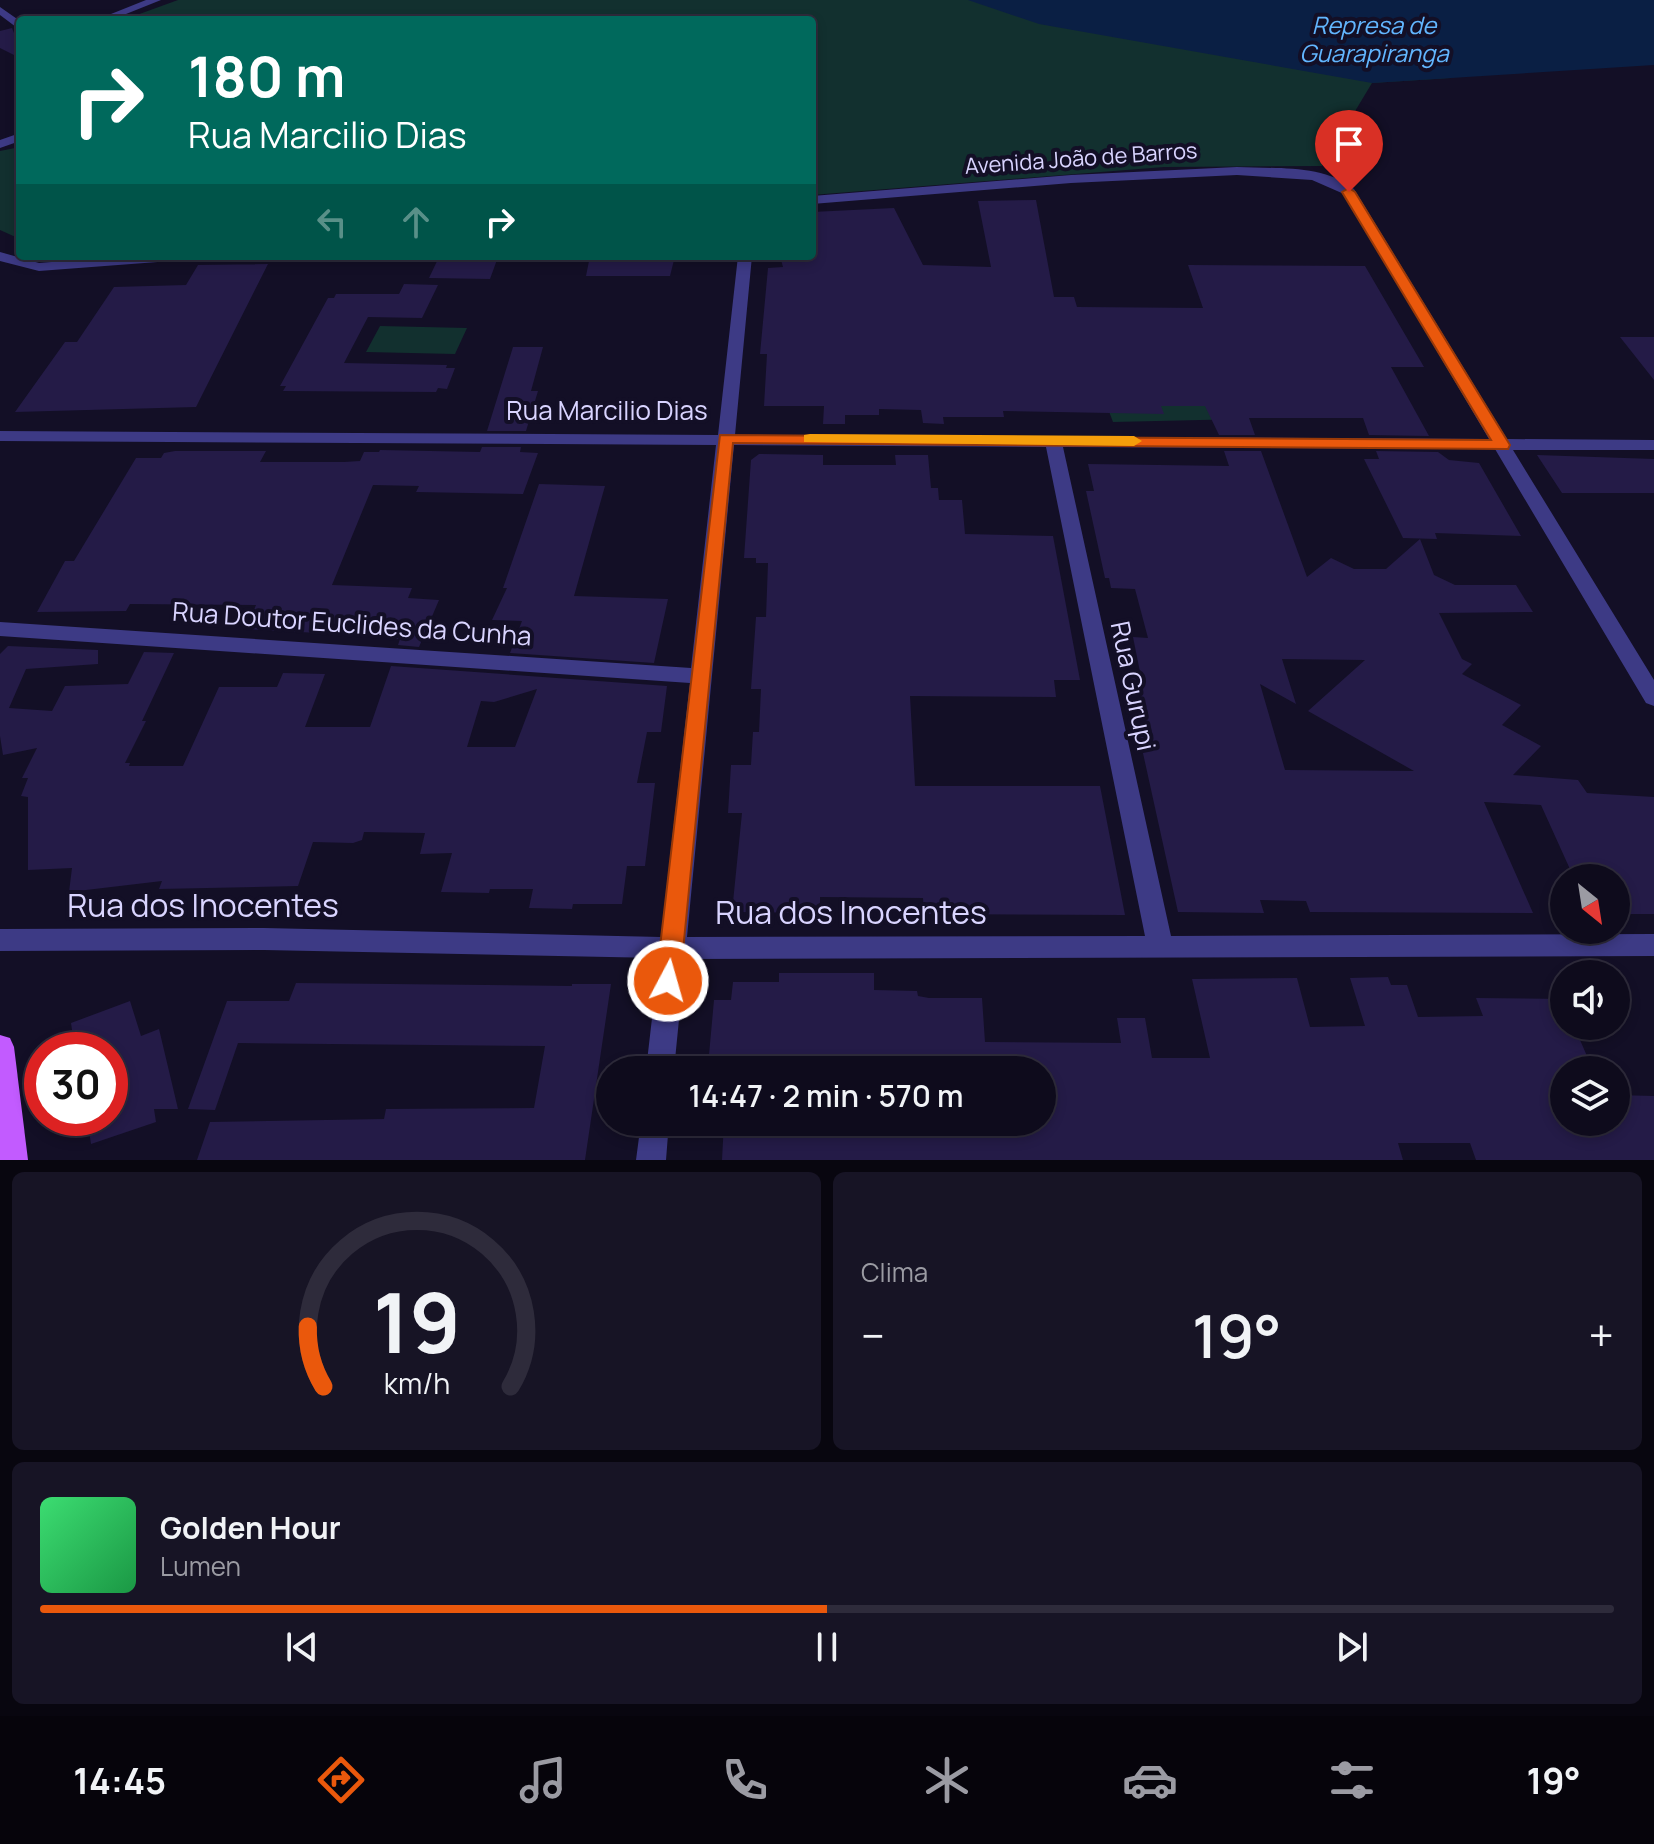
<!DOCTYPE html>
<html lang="pt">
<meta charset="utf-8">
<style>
:root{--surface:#0e0b1c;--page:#171425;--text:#f1f3f6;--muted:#9b9ba3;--line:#2e2b3b;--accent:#ea580c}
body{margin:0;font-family:Manrope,sans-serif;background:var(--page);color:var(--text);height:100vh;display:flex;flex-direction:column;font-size:30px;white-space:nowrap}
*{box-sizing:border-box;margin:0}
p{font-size:26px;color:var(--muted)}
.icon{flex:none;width:44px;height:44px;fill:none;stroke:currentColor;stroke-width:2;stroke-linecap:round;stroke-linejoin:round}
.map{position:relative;height:1160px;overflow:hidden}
.details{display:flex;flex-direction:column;gap:12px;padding:12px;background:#08060f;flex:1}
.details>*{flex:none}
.banner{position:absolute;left:16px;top:16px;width:800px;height:244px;border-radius:8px;box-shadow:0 4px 12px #0003,0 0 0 2px var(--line);background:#00695c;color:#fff;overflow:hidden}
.needle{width:52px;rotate:150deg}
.controls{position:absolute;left:1550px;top:864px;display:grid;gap:16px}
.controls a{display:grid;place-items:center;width:80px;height:80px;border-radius:50%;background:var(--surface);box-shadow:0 4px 12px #0003,0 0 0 2px var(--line);font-size:40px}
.speed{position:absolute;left:24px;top:1032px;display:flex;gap:16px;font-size:40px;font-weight:700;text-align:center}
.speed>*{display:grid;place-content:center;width:104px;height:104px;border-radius:50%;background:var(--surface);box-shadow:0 4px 12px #0003,0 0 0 2px var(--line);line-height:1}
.speed .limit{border:12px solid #d22;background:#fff;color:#111}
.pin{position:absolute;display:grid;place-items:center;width:68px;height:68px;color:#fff;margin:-82px -34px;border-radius:50% 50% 50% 0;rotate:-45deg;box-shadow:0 0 8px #0007}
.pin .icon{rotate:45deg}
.me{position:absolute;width:88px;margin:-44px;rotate:6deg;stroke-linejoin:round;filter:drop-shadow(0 0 6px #0008)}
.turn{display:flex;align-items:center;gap:28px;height:168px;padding:0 40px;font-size:36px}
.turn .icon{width:104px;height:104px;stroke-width:2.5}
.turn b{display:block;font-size:56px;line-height:68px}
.lanes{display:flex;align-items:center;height:76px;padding:0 40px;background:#0003;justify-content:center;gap:40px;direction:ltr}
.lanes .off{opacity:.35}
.big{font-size:60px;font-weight:600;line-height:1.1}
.details .tile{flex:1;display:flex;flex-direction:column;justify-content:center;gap:12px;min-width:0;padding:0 28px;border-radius:12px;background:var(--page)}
.details .dial{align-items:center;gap:0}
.dial svg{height:208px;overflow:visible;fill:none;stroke:var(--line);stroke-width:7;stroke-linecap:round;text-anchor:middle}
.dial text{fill:var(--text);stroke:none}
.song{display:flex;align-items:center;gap:24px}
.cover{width:96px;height:96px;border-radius:12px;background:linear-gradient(135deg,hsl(140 70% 55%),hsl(140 70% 35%))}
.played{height:8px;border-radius:4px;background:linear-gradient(90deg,var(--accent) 50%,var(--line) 50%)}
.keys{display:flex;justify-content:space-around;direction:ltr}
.heat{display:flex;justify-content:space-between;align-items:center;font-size:44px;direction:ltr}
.details .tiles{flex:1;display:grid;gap:12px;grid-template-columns:1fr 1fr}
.tile:last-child{grid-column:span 2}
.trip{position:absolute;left:596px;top:1056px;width:460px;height:80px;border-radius:40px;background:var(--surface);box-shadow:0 4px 12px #0003,0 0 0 2px var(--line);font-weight:600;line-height:80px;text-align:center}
.dock{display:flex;height:128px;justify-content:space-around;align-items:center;background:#06040b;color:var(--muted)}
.dock .icon{width:56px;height:56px}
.dock .on{color:var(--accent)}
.dock b{font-size:36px;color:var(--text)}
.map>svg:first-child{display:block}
</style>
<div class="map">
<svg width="1654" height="1160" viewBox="0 0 1654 1160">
<rect width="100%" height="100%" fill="#130f26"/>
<path fill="#12302f" d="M178,0H1227L1451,78L1372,83L1322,166L1164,167L812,195V20H123Z
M20,147V239L0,230V151Z
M380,326L467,328L455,354L366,352Z
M1233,394L1245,419L1113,422L1107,406Z"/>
<path fill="#0a1f44" d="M968,0H1654V65L1372,83L1039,24Z"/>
<path fill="#241b47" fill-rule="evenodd" d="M12,28L20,48V58L0,48V31Z
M1036,200L1054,297H1074L1077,307L1203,308L1188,265L1365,266L1424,367H1391L1429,436L1369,435L1363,418H1249L1255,435H1219L1205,406H1161L1164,414L1003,411L1004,417H943L944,424L923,423L921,410L879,409V415H845V424H823L824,406H764L767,354H760L768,268L783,267L780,256H812V212L894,208L923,265L991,267L978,201Z
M590,256H675L670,276H586Z
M439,257H498L490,279L429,278Z
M268,264L196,407L15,412L65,342H77L114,287L186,285L198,265Z
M404,284L438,285L422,318L368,317L344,363L447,365L446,368H455L447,389L438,388L436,392L283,391L286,386H280L328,298H334L336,294H399Z
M1620,337H1654V380Z
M513,347H543L531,391H538L526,431H487Z
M482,447H521L520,452L538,453L523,494L416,492L419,486L373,485L332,585L412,588L408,598L439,600L419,647L398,645L400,639L385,638L390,628L383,626L322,623L318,633L246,629L256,605L130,604L126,611L37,612L65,561H74L136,458H161L164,453L175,451H266L260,462H344L360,461L364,452H379L380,450L480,452Z
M1224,451H1261L1307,577L1331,558L1354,569H1386L1420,539L1434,575L1455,585H1516L1533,612L1439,613L1462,659L1472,664L1462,674L1521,705L1502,725L1541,746L1513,775L1578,780L1587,793L1654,797V914H1616V878H1574L1541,805L1484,802L1533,913L1310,912L1306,901L1260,900L1264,913L1178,912L1126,676L1141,677L1133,637L1148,638L1135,589L1111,588L1109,578H1105L1086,491H1094L1088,464L1229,466ZM1282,659L1365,660L1308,711L1414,771L1285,770L1260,684L1296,704Z
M1376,451L1438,452L1449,460L1479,463L1521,536L1435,533L1437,539L1403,538L1364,459H1379Z
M759,454L823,455V465H896L895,455H928L931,488H938L939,500H962L965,534L1053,536L1080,680H1054L1056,697L910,696L915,786H1100L1125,915L924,914L923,898L820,897V913L732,912L742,813H728L731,765H751L753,732H759L761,689H751L756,617H766L768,563H756V558H744L751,460Z
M1537,455L1654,459V493H1562Z
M539,484L605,486L574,596L668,599L654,663L510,653L522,621L492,620L507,588H503Z
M8,646L98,650V664L26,669L9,708L52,711L65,686L128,684L144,652L174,653L142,721H146L125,763H130L129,766H183L219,687H277L283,673L325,674L305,727H370L391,666L667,686L661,732H647L637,783H655L645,866H627L622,904H573L572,909L529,908L533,889H490L489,893L441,892L452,853L420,854L425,833L364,832L362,840L353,843L313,842L298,886L159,889L162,881L69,892L72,868L28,870V797L21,796L28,778H22L37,748L3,755L0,736V654ZM537,689L515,747H467L481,701L494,702Z
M779,973H874V990L917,991L918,996L929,998H982L985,1042L1121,1043L1117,1018H1145L1152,1058H1210L1192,979L1297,978L1310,1027L1365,1026L1350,978L1388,977L1391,985H1407L1418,1017L1483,1016L1476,998L1564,999V1026H1574L1593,1070H1564V1122H1616V1095L1654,1096V1160H1476L1470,1143H1398L1403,1160H722L724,1122H1042V1070H933L932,1059L871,1057V1062H820V1070L708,1066L714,1000H731L733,982H779Z
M296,983L572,986V984H611L585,1160H197L210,1122L384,1119L386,1109L534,1108L545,1046L238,1043L215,1110L188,1109L227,1001H289Z
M130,1001L141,1036L159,1029L178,1109H154L156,1122L91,1144L87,1118H110V1050H75L71,1023Z"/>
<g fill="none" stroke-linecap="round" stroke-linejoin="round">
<path fill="#3d3a85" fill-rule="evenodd" d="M146,0H161L111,20H96Z
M0,7L20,21V30L0,15Z
M20,133V141L0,148V140Z
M1237,167C1273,169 1324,164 1354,189L1507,439L1654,440V450H1513L1654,680V706L1646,703L1495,449L1063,447L1171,936L1654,934V956L685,959L674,1070H646L659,958L264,950L0,951V929L264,928L661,937L690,683L0,636V622L691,668L716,445L0,441V431L718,435L738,256H752L735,435L1489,439L1344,194L1312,180L1237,175L1071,183L812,204V196L1071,175ZM734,445L1046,447L1145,936L687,937Z
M0,252L39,263L126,256H191L184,260L39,271L0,261Z
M641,1122H669L666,1160H636Z"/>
<path fill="#c25bff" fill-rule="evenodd" d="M0,1035L10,1038L14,1047L28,1160H0Z"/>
</g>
<path fill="#ea580c" stroke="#983908" stroke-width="2" d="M1349,188L1355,192L1510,445L1508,449L733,443L680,981L677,988L668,991L660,988L656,981L720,435L1491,440L1342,192Z"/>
<path fill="#f59e0b" d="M810,434L1134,436L1142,441L1134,446L804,442V435Z"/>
<g text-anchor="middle" stroke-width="8" stroke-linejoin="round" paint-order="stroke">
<g font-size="22" fill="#d9d4ff" stroke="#130f26">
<text transform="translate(1081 158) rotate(-4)" y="8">Avenida João de Barros</text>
</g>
<g font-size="24" font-style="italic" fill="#62b6ff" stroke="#130f26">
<text x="1374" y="34">Represa de<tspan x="1374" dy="28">Guarapiranga</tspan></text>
</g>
<g font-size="26" fill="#d9d4ff" stroke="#130f26">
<text x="607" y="420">Rua Marcilio Dias</text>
<text transform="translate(352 624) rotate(4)" y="9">Rua Doutor Euclides da Cunha</text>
<text transform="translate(1133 686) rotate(78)" y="9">Rua Gurupi</text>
</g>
<g font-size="32" fill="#d9d4ff" stroke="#130f26">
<text x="203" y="917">Rua dos Inocentes</text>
<text x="851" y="924">Rua dos Inocentes</text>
</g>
</g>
</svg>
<div class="controls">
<a><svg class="needle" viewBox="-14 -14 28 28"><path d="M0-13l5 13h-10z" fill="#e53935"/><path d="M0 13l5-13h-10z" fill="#9b9ba3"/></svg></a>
<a><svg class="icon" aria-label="sound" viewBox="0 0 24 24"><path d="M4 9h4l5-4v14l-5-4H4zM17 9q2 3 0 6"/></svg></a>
<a><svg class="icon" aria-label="layers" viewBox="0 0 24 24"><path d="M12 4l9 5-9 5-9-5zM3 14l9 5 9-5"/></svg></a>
</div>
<div class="speed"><div class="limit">30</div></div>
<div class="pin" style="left:1349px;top:192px;background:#d93025"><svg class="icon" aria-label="arrive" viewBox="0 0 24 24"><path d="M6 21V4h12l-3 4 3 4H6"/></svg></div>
<svg class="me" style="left:668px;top:981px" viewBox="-20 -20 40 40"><circle r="17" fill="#ea580c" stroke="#fff" stroke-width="3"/><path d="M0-11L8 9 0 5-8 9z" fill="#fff"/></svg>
<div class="trip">14:47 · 2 min · 570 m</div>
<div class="banner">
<div class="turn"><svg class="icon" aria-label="right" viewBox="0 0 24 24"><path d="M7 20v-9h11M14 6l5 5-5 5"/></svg><div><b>180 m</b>Rua Marcilio Dias</div></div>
<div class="lanes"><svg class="icon off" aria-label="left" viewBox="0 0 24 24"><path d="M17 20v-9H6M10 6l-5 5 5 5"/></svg><svg class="icon off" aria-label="ahead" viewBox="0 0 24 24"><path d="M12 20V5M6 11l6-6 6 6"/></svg><svg class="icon" aria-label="right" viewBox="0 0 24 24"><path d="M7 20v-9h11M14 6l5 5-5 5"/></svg></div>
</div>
</div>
<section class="details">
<div class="tiles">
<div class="tile dial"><svg viewBox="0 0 100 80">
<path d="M14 69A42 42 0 1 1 86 69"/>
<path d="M14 69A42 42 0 0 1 8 46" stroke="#ea580c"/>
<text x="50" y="56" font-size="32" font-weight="700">19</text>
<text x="50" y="72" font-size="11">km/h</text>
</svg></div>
<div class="tile"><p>Clima</p>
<div class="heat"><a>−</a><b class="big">19°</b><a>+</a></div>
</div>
<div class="tile">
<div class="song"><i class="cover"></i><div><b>Golden Hour</b><p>Lumen</p></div></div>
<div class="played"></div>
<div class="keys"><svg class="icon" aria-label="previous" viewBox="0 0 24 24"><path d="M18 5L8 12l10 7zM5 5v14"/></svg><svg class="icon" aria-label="pause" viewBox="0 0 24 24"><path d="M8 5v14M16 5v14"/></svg><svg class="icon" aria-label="next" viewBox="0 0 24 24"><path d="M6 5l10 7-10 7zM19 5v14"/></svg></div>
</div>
</div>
</section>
<nav class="dock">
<b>14:45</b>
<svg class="icon on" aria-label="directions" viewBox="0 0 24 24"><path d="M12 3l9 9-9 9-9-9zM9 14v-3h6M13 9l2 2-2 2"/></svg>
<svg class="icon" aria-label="music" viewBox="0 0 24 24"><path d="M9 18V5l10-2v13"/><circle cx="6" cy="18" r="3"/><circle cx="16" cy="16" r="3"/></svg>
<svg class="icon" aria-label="phone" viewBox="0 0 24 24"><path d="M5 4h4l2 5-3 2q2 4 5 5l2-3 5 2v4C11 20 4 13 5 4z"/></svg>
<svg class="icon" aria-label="climate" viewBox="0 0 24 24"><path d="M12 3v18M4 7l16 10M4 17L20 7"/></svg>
<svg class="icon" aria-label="car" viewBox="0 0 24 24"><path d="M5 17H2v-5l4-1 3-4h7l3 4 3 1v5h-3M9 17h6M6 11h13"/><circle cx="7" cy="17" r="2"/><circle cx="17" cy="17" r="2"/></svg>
<svg class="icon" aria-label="filters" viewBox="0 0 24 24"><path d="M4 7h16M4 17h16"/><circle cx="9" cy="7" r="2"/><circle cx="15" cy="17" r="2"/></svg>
<b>19°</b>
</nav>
